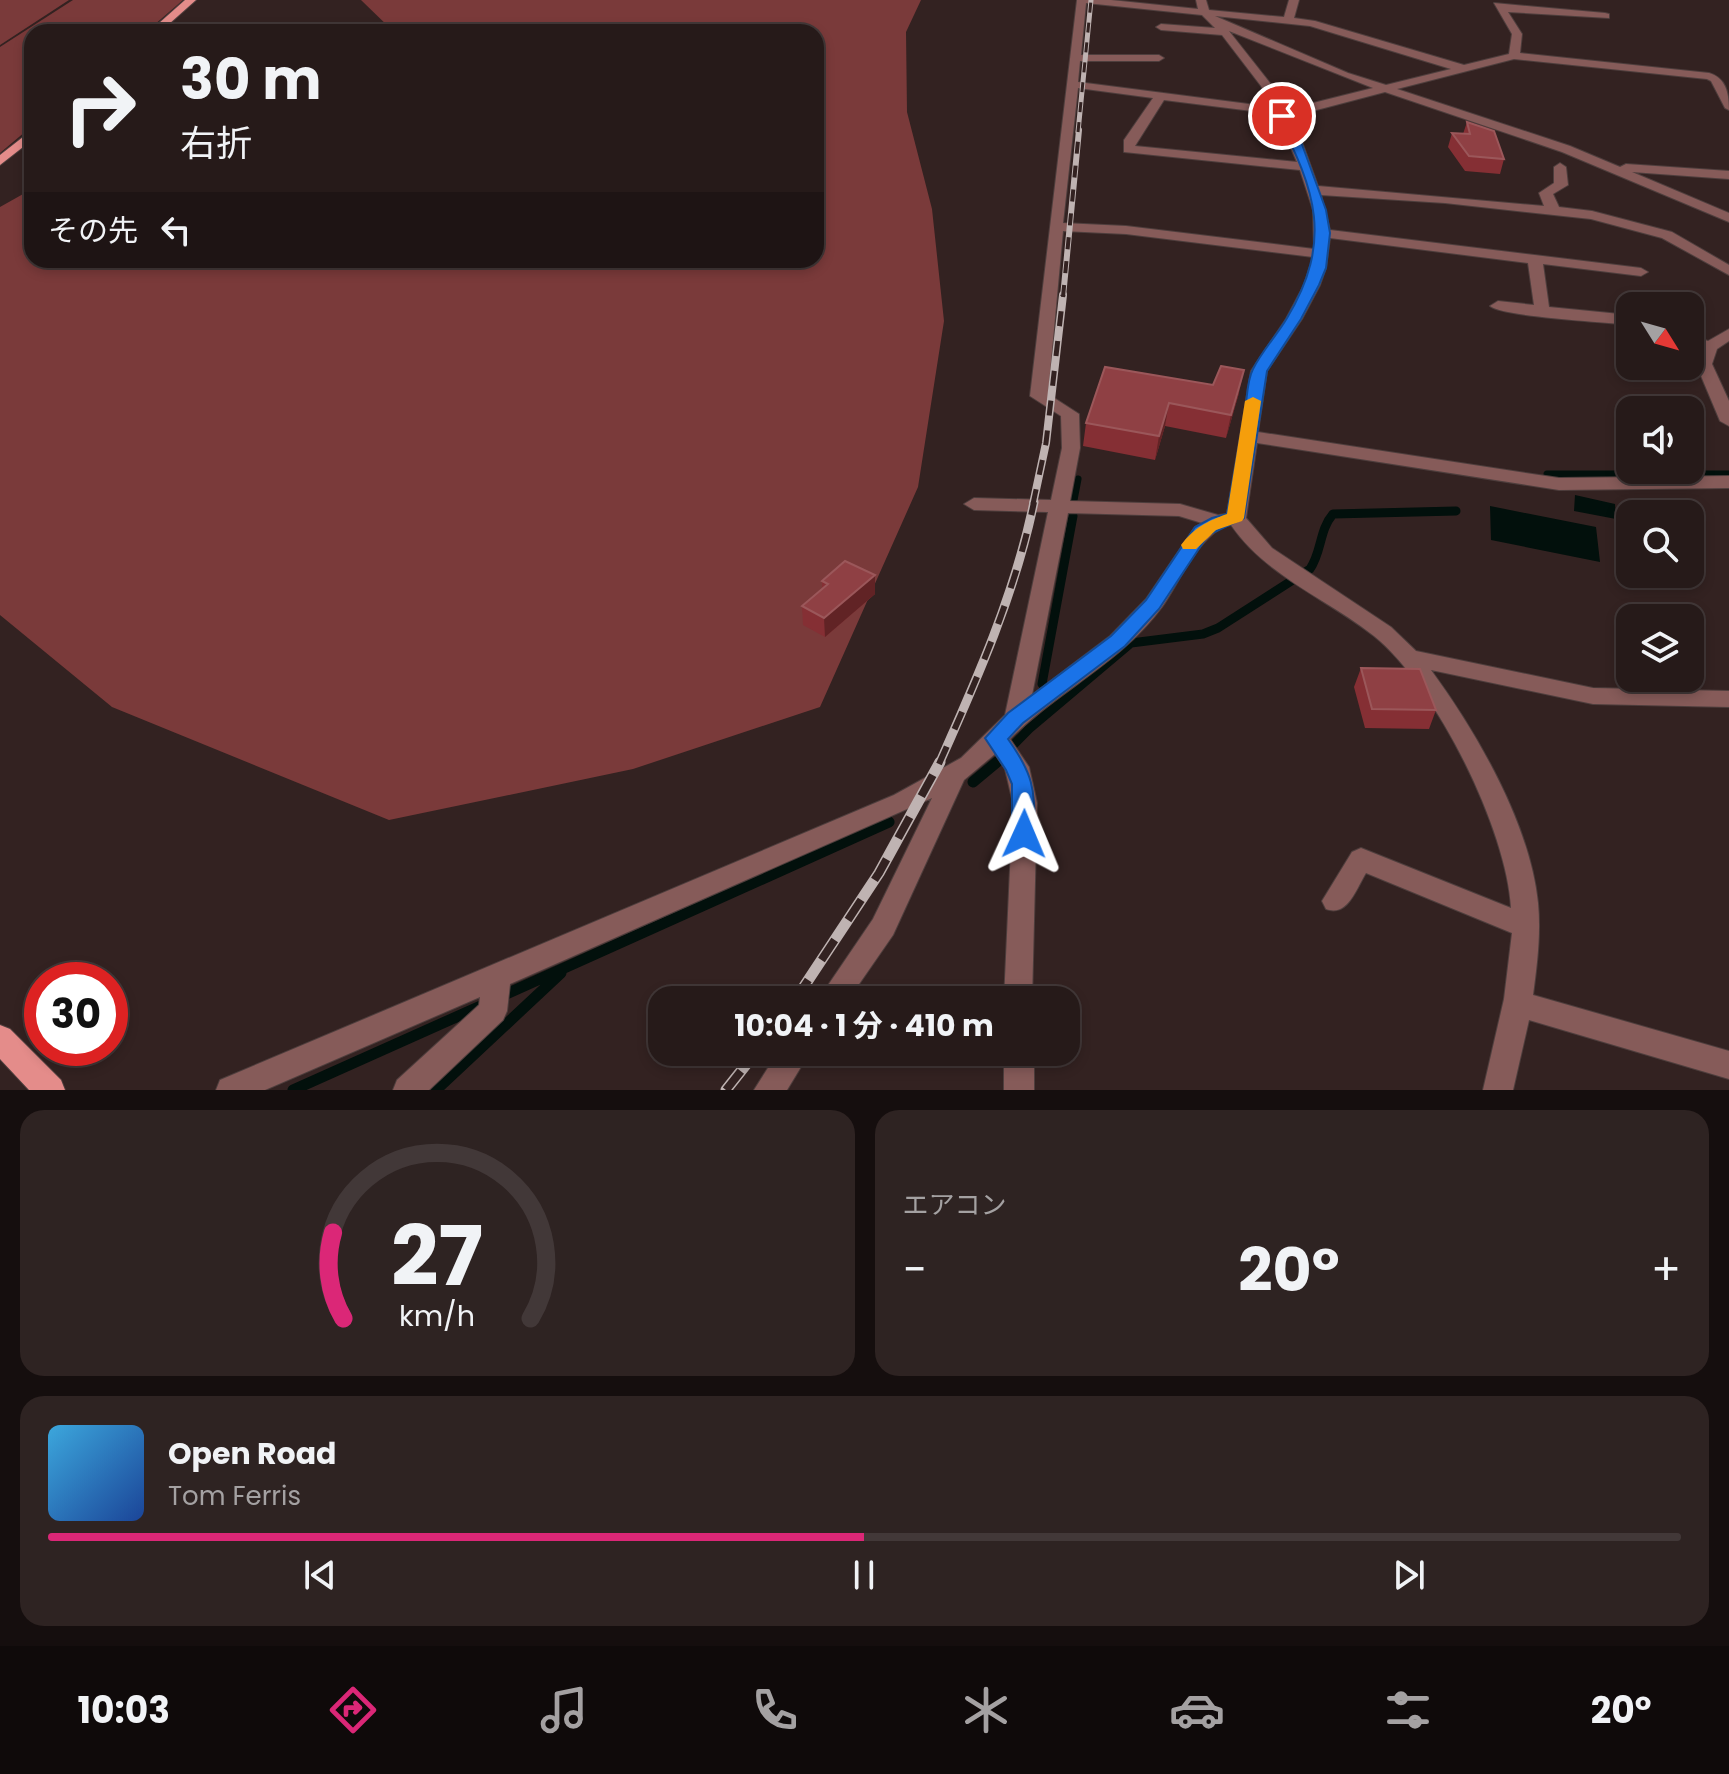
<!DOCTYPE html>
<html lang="ja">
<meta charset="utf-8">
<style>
:root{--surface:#261a19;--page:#2e2322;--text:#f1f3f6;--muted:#a4a1a2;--line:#423838;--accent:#db2777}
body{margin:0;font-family:Poppins,"Noto Sans JP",sans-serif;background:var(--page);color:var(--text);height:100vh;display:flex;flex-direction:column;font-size:30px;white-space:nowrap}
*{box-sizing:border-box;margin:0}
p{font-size:26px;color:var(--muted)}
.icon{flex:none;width:44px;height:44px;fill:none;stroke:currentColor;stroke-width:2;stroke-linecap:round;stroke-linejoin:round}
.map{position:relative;height:1090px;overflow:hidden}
.side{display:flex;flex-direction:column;gap:20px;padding:20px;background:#150e0e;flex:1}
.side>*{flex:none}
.guide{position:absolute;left:24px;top:24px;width:800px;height:244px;border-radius:24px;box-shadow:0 4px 12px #0003,0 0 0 2px var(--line);background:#261a19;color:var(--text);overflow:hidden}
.needle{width:52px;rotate:127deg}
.tools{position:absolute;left:1616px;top:292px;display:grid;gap:16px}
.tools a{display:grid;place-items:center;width:88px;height:88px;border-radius:16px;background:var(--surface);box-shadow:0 4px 12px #0003,0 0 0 2px var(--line);font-size:40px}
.speed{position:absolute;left:24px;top:962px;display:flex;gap:16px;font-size:40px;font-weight:700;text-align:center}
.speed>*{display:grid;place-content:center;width:104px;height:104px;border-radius:50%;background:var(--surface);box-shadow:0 4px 12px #0003,0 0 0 2px var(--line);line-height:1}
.speed .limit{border:12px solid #d22;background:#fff;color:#111}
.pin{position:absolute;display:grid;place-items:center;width:68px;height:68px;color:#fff;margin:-34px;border:4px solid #fff;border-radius:50%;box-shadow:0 2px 8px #0007}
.me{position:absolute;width:88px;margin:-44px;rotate:1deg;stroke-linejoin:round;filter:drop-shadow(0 0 6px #0008)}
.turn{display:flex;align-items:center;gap:28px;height:168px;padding:0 24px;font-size:36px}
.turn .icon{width:104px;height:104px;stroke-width:2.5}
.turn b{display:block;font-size:56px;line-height:68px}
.then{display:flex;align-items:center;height:76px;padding:0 24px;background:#0003;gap:16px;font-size:30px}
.big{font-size:60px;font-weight:700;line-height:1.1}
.side .widget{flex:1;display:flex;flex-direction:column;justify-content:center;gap:12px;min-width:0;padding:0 28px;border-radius:24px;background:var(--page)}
.side .dial{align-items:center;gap:0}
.dial svg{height:208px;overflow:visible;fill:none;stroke:var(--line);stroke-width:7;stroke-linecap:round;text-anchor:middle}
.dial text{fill:var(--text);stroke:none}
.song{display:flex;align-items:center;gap:24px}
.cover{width:96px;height:96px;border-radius:12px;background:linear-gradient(135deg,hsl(200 70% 55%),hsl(220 70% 35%))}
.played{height:8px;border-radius:4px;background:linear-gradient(90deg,var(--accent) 50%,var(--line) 50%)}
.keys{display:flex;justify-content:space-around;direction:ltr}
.heat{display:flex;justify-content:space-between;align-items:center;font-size:44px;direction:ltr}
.side .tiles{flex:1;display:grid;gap:20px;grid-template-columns:1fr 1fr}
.widget:last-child{grid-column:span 2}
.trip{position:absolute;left:648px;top:986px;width:432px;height:80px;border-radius:24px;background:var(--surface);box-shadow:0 4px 12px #0003,0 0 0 2px var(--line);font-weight:700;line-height:80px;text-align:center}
.tab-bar{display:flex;height:128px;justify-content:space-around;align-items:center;background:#0f0a0a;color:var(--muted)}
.tab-bar .icon{width:56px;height:56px}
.tab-bar .selected{color:var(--accent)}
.tab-bar b{font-size:36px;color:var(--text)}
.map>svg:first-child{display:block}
</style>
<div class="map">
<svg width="1729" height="1090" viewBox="0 0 1729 1090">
<rect width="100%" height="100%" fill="#332221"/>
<path fill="#7a3a3a" d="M0,0H69L0,45Z
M73,0H183L146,32H32V126L0,153V47Z
M361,0H921L906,32L907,112L932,209L944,321L918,487L820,707L633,769L389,820L112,707L0,615V207L32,189V260H816V32H394Z"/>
<path fill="#02100c" d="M1575,495L1615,504L1616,519L1574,511Z
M1490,506L1596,527L1600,562L1491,540Z"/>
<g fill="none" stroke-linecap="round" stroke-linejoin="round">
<path stroke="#02100c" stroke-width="7" d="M1547,474H1729
M1074,500L1078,479"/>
<path stroke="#02100c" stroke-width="9" d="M1042,684L1073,516
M995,764L1029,729L1131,643L1203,634L1218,628L1310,569C1322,552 1319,530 1333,514L1456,511"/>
<path stroke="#02100c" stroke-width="11" d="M973,782L997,762
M502,996L889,822
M293,1090L483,1005
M436,1090L561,973"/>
<g stroke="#4e3e3d" stroke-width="2">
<path id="minor" d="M1077,0H1111L1198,9L1196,0H1206L1209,10L1284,17L1289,0H1299L1294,18L1315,21L1464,65L1509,54L1512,34L1494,3L1605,13L1609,14V18L1508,12L1522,34L1520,53L1709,73C1726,78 1729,93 1729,110L1725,108L1711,81L1707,79L1514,59L1397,89L1570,146L1620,167L1626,164L1729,171V179L1632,172L1729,213V222L1562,152L1385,92L1309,112L1287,114L1301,139L1318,186L1544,206L1539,193L1554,183V167L1560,163L1566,167L1568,185L1553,194L1559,207L1592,211L1672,232L1729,265V275L1662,238L1591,219L1445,203L1321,195L1330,230L1641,268L1648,272L1641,276L1543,264L1549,307L1630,315V325C1606,322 1503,317 1490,306L1498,301L1534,305L1528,263L1330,238L1326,268L1320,285L1302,319L1267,371L1258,432L1559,478L1729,476V488L1559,490L1257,443L1246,518L1272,548L1391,627L1416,651L1593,688L1729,691V707L1593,704L1431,670C1477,733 1530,824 1538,903C1541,934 1537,965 1533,995L1729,1051V1079L1529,1020L1513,1090H1483L1504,999L1512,933L1366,873C1356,889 1348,917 1326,909L1322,901L1352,852L1361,848L1511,908C1507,830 1436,686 1374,636C1326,598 1267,577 1231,525C1201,530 1179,583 1162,607C1121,663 1057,691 1010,739L1029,767L1037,803L1032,1000H1004L1013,803L1005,769L995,754L964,780L893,935L848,1000H818L873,919L932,798L510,984L507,1011L503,1020L429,1090H393L397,1080L479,1005L480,997L265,1090H216L220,1080L894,795L961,758L1005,715L1048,512L974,510L964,504L974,498L1051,500L1062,448L1061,416L1030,396ZM1086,3L1202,15L1215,28L1161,24L1156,27L1161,30L1222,35L1261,86L1272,107L1078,82L1080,61H1159L1164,58L1159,55H1081ZM1215,16L1310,26L1451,69L1386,85L1348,73ZM1229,31L1373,88L1309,104L1284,107L1270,83ZM1078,88L1153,98L1124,140V152L1300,170L1313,210L1314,249L1126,226L1063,223ZM1164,100L1276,114L1297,162L1135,146ZM1063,231L1126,234L1313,257L1304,285L1286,319L1251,371L1227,514L1218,515L1180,504L1070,501L1080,448L1079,414L1048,394ZM1068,513L1179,516L1202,523L1195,527L1146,599L1110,636L1032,695Z
M1729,329V341L1717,349L1712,364L1729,401V426L1720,421L1696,364L1701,349L1690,345V335L1708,341Z
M778,1052H810L787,1090H754Z
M1004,1052H1034V1090H1004Z"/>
</g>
<g stroke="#4e3e3d" stroke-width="2">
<path id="major" d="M185,0H196L160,32H149Z
M32,130V140L0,165V155Z
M0,1025L10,1029L61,1080L65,1090H29L0,1059Z"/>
</g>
<use href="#minor" fill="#865b59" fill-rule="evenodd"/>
<use href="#major" fill="#e48c8a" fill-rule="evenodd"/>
<g stroke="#bfb3b2" stroke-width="5">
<path id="rail-far4" d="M1078,132L1091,0"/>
</g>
<g stroke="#bfb3b2" stroke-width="6">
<path id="rail-far3" d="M1063,297L1079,130"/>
</g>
<g stroke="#bfb3b2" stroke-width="8">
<path id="rail-far2" d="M1033,504L1046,443L1063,295"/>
</g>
<g stroke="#bfb3b2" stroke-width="9">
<path id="rail-far1" d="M939,764C977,679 1015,594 1034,502"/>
</g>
<g stroke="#bfb3b2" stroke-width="11">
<path id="rail" d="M795,1000L879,873L940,762
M726,1090L756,1052"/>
</g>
<use href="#rail-far4" stroke="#332221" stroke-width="3" stroke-dasharray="10" stroke-linecap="butt"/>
<use href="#rail-far3" stroke="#332221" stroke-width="4" stroke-dasharray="12" stroke-linecap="butt"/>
<use href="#rail-far2" stroke="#332221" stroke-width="5" stroke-dasharray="15" stroke-linecap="butt"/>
<use href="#rail-far1" stroke="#332221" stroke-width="6" stroke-dasharray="19" stroke-linecap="butt"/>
<use href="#rail" stroke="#332221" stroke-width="8" stroke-dasharray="24" stroke-linecap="butt"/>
</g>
<path fill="#852f34" d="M1467,122L1504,159L1500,174L1465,171L1448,147L1452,133L1463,134Z
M1105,367L1239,393L1226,438L1165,426L1155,460L1083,446L1086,423Z
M875,575V594L825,637L803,625L802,606L822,589V581Z
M1361,668L1436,710L1429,729L1365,728L1354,687Z"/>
<path fill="#612325" d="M1244,370L1239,393L1226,438L1231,415Z
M1169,403L1165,426L1155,460L1159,436Z
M875,575V594L825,637L824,618Z"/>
<path fill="#8f4044" stroke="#9b575a" stroke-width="2" d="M1467,122L1494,131L1504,159L1469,156L1452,133L1470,134Z
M1221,366L1244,370L1231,415L1169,403L1159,436L1086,423L1105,367L1213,385Z
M845,561L875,575L824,618L802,606L828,584L822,581Z
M1361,668L1420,669L1436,710L1372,709Z"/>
<path fill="#1a73e8" stroke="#114b97" stroke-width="2" d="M1282,113L1288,116L1300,139L1326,210L1330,233L1326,268L1319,285L1301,319L1267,371L1244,518L1208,535L1159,609L1125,646L1023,723L1008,739C1035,777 1034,789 1035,834L1032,841L1024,843L1015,841L1012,834V784L1006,770L985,738L1008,713L1111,636L1146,600L1195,527L1212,518L1227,514C1233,480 1239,445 1245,411C1247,398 1247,380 1253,369C1262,351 1277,335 1287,318C1333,241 1316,191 1277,116Z"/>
<path fill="#f59e0b" d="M1253,397L1261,401L1244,518L1242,521L1216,530L1196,549H1183L1181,545C1194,528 1207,521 1227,514L1245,401Z"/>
</svg>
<div class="tools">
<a><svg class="needle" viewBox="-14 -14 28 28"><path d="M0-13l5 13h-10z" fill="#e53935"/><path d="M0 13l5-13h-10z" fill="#a4a1a2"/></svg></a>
<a><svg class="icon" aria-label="sound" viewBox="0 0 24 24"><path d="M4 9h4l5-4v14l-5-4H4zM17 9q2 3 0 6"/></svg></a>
<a><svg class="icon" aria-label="search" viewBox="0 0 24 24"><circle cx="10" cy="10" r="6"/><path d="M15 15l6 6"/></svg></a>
<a><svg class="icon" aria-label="layers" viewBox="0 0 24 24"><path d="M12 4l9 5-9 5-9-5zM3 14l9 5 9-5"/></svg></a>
</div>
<div class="speed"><div class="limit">30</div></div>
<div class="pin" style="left:1282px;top:116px;background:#d93025"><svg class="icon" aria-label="arrive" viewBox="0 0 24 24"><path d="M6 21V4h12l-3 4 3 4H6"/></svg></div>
<svg class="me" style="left:1024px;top:834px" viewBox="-20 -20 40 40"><path d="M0-17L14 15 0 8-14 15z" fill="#1a73e8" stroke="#fff" stroke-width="4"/></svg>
<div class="trip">10:04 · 1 分 · 410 m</div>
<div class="guide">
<div class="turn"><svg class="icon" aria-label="right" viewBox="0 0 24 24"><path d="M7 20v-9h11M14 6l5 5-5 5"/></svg><div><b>30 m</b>右折</div></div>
<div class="then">その先<svg class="icon" aria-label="left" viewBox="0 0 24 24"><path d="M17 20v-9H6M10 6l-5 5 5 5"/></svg></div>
</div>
</div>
<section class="side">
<div class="tiles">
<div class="widget dial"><svg viewBox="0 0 100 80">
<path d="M14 69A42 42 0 1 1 86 69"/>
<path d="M14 69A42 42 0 0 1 10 36" stroke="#db2777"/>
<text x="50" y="56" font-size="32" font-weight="700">27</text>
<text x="50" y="72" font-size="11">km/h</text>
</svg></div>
<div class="widget"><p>エアコン</p>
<div class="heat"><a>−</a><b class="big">20°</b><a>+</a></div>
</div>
<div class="widget">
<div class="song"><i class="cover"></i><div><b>Open Road</b><p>Tom Ferris</p></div></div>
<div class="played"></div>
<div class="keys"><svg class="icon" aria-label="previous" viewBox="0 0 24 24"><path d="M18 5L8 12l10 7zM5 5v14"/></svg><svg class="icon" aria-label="pause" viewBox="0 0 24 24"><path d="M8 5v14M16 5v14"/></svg><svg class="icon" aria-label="next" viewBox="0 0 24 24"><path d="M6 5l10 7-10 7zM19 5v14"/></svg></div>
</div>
</div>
</section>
<nav class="tab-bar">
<b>10:03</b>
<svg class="icon selected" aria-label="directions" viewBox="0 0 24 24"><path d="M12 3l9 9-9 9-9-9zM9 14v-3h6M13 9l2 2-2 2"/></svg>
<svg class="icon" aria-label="music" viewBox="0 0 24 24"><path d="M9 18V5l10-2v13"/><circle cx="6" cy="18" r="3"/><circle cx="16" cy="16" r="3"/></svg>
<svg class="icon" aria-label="phone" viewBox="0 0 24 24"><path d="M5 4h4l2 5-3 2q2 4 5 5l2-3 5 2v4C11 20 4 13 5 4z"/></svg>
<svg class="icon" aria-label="climate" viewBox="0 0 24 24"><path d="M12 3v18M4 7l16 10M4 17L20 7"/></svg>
<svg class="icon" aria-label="car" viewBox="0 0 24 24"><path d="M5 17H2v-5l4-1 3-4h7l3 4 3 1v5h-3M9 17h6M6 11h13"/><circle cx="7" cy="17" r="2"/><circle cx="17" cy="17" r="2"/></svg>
<svg class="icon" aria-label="filters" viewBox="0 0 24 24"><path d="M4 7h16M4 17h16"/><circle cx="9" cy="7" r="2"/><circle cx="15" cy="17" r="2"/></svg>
<b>20°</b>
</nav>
